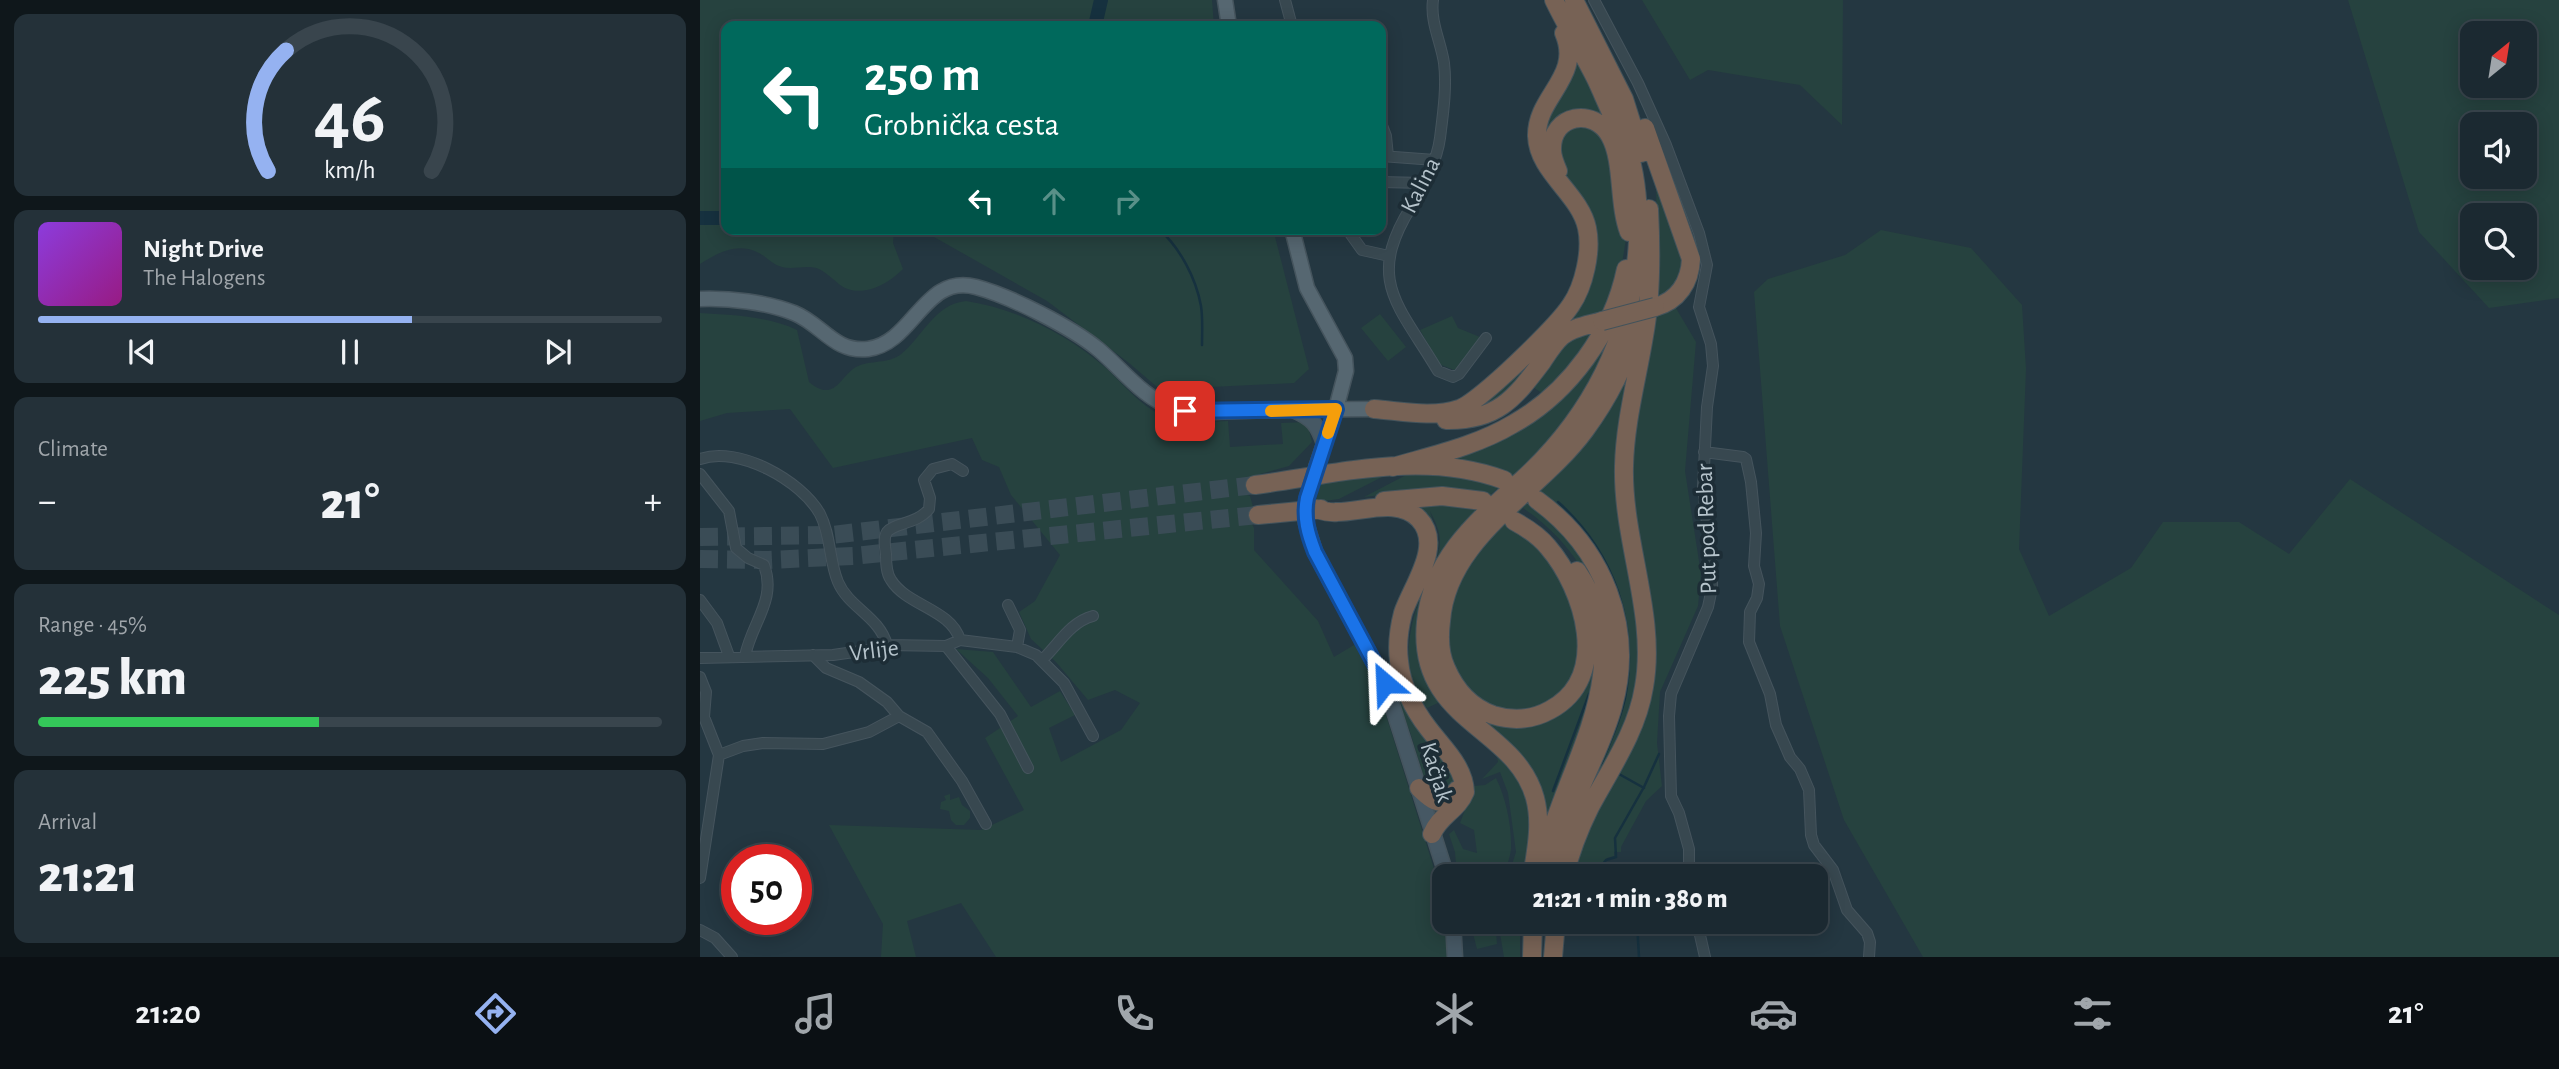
<!DOCTYPE html>
<meta charset="utf-8">
<style>
:root{--surface:#1b2931;--page:#243139;--text:#f1f3f6;--muted:#a0a6ab;--line:#39454d;--accent:#95b2f1}
body{margin:0;font-family:"Alegreya Sans",sans-serif;background:var(--page);color:var(--text);height:100vh;display:flex;flex-direction:column;font-size:26px;white-space:nowrap}
*{box-sizing:border-box;margin:0}
p{font-size:23px;color:var(--muted)}
.icon{flex:none;width:38px;height:38px;fill:none;stroke:currentColor;stroke-width:2;stroke-linecap:round;stroke-linejoin:round}
.map{position:relative;flex:1;overflow:hidden}
.side{display:flex;flex-direction:column;gap:14px;padding:14px;background:#0f171b;width:700px}
.side>*{flex:none}
.hud{position:absolute;left:21px;top:21px;width:665px;height:214px;border-radius:14px;box-shadow:0 4px 18px #0003,0 0 0 2px var(--line);background:#00695c;color:#fff;overflow:hidden}
.needle{width:46px;rotate:30deg}
.tools{position:absolute;left:1760px;top:21px;display:grid;gap:14px}
.tools a{display:grid;place-items:center;width:77px;height:77px;border-radius:14px;background:var(--surface);box-shadow:0 4px 18px #0003,0 0 0 2px var(--line);font-size:35px}
.speed{position:absolute;left:21px;top:844px;display:flex;gap:14px;font-size:35px;font-weight:700;text-align:center}
.speed>*{display:grid;place-content:center;width:91px;height:91px;border-radius:50%;background:var(--surface);box-shadow:0 4px 18px #0003,0 0 0 2px var(--line);line-height:1}
.speed .limit{border:10px solid #d22;background:#fff;color:#111}
.pin{position:absolute;display:grid;place-items:center;width:60px;height:60px;color:#fff;margin:-30px;border-radius:14px;box-shadow:0 4px 10px #0006}
.me{position:absolute;width:77px;margin:-38px;rotate:334deg;stroke-linejoin:round;filter:drop-shadow(0 0 5px #0008)}
.turn{display:flex;align-items:center;gap:24px;height:147px;padding:0 28px;font-size:32px}
.turn .icon{width:91px;height:91px;stroke-width:2.5}
.turn b{display:block;font-size:49px;line-height:60px}
.lanes{display:flex;align-items:center;height:66px;padding:0 28px;background:#0003;justify-content:center;gap:35px;direction:ltr}
.lanes .off{opacity:.35}
.big{font-size:52px;font-weight:800;line-height:1.1}
.side .card{flex:1;display:flex;flex-direction:column;justify-content:center;gap:10px;min-width:0;padding:0 24px;border-radius:14px;background:var(--page)}
.side .dial{align-items:center;gap:0}
.dial svg{height:182px;overflow:visible;fill:none;stroke:var(--line);stroke-width:7;stroke-linecap:round;text-anchor:middle}
.dial text{fill:var(--text);stroke:none}
.song{display:flex;align-items:center;gap:21px}
.cover{width:84px;height:84px;border-radius:10px;background:linear-gradient(135deg,hsl(270 70% 55%),hsl(310 70% 35%))}
.played{height:7px;border-radius:4px;background:linear-gradient(90deg,var(--accent) 60%,var(--line) 60%)}
.keys{display:flex;justify-content:space-around;direction:ltr}
.heat{display:flex;justify-content:space-between;align-items:center;font-size:38px;direction:ltr}
.charge{height:10px;border-radius:5px;background:linear-gradient(90deg,#34c759 45%,var(--line) 0)}
.trip{position:absolute;left:732px;top:864px;width:396px;height:70px;border-radius:14px;background:var(--surface);box-shadow:0 4px 18px #0003,0 0 0 2px var(--line);font-weight:800;line-height:70px;text-align:center}
.tab-bar{display:flex;height:112px;justify-content:space-around;align-items:center;background:#0b1014;color:var(--muted)}
.tab-bar .icon{width:49px;height:49px}
.tab-bar .on{color:var(--accent)}
.tab-bar b{font-size:32px;color:var(--text)}
main{display:flex;flex:1;min-height:0}
.map>svg:first-child{display:block}
</style>
<main>
<section class="side">
<div class="card dial"><svg viewBox="0 0 100 80">
<path d="M14 69A42 42 0 1 1 86 69"/>
<path d="M14 69A42 42 0 0 1 22 16" stroke="#95b2f1"/>
<text x="50" y="56" font-size="32" font-weight="700">46</text>
<text x="50" y="72" font-size="11">km/h</text>
</svg></div>
<div class="card">
<div class="song"><i class="cover"></i><div><b>Night Drive</b><p>The Halogens</p></div></div>
<div class="played"></div>
<div class="keys"><svg class="icon" aria-label="previous" viewBox="0 0 24 24"><path d="M18 5L8 12l10 7zM5 5v14"/></svg><svg class="icon" aria-label="pause" viewBox="0 0 24 24"><path d="M8 5v14M16 5v14"/></svg><svg class="icon" aria-label="next" viewBox="0 0 24 24"><path d="M6 5l10 7-10 7zM19 5v14"/></svg></div>
</div>
<div class="card"><p>Climate</p>
<div class="heat"><a>−</a><b class="big">21°</b><a>+</a></div>
</div>
<div class="card"><p>Range · 45%</p><b class="big">225 km</b><div class="charge"></div></div>
<div class="card"><p>Arrival</p><b class="big">21:21</b></div>
</section>
<div class="map">
<svg width="1859" height="957" viewBox="0 0 1859 957">
<rect width="100%" height="100%" fill="#243741"/>
<path fill="#26423f" fill-rule="evenodd" d="M0,0H512L514,26H26V229H194L193,243L203,269C189,283 166,297 145,288C136,283 129,274 119,269C108,264 94,270 82,267C73,265 68,258 59,253C38,242 19,252 0,264Z
M942,0H1143L1142,125L1100,85L1008,70L990,80Z
M1648,0H1859V298L1789,308L1719,232ZM1773,33H1825V86H1773ZM1773,124H1825V177H1773ZM1773,215H1825V268H1773Z
M873,53L909,130L881,113L842,136Z
M872,120L906,134L926,239L921,270L904,316L876,324L796,405L750,416L857,326L890,254L855,152Z
M956,187L961,192L985,252L982,280L953,303L958,267Z
M220,229H573L609,369L594,383L491,388L476,403L429,363L347,301Z
M1181,230L1271,248L1322,305L1326,369L1319,549L1349,616L1431,568L1463,522H1539L1589,554L1650,479L1859,615V957H1223L1144,820L1080,626L1054,292L1068,279L1145,255Z
M266,301C317,309 367,334 406,368C423,384 439,404 459,414C481,425 505,422 528,421L530,447L583,444L581,423L607,422L612,442L589,466L542,479L539,492L550,496L553,507L546,512L554,528V550L618,621L634,657L659,642L676,683L736,875L743,903L747,957H296L261,903L207,921L216,957H181L183,924L129,825L281,830L324,810L285,738L318,716L288,678L256,649L293,652L331,707L360,691L375,715L349,728L361,762L421,730L440,703L415,690L388,700L356,662L331,639L319,612L335,601L360,555L311,495L299,467L282,460L272,438L133,468L90,409L27,413L0,421V313C31,315 68,316 97,330L109,382C133,402 139,380 153,369C167,359 185,365 200,355C223,337 234,304 266,301Z
M973,303L996,342L985,471L1001,574L998,606L960,692L957,743L962,786L946,801L921,847V852H914V856L907,858L891,877L868,873L942,712L929,466L952,311Z
M680,314L706,347L688,361L661,328Z
M752,316L758,328L780,337L759,367L754,370L739,364L720,330Z
M900,325L893,338L846,396L830,385L864,341Z
M915,332L873,413L831,461L812,477L743,461L791,444L906,333Z
M930,360L932,364C919,421 914,474 922,533C924,547 928,561 931,575C939,613 944,658 936,696C926,745 893,786 873,831L869,830C884,790 906,753 918,712C932,663 927,606 904,561C889,534 867,512 844,493L833,503C898,555 932,633 904,716C886,770 858,820 847,877H844C852,841 864,808 877,775C885,753 896,731 901,709C921,629 891,554 823,508L810,523C818,528 826,532 833,538C867,568 893,634 873,678C867,690 854,701 842,706C780,736 735,665 748,609C763,541 829,504 871,454C896,425 913,394 930,360Z
M732,472L780,478L798,488L789,496L792,499C729,557 694,619 740,702L727,708C697,671 709,623 726,583C731,570 740,557 740,542C740,531 735,521 730,511L739,543L737,554L711,619L706,639L707,664L721,702L765,761L772,783C768,776 767,767 762,759C755,747 744,737 735,726C718,704 699,672 703,643C704,632 707,618 711,607C724,572 752,536 713,506L740,505L773,510L788,496L744,488L664,497L708,474Z
M682,474V477L639,499L616,502L620,481Z
M894,626L893,696L848,823L840,794L770,713L861,709Z
M691,661L726,735L755,778V784L741,797L726,784L710,732L686,671Z
M797,757C837,792 831,829 825,877H808L816,852L808,793L800,772L782,779L798,762Z
M796,778C806,798 812,827 811,849C810,858 806,868 803,877H757L755,852L749,834L754,830L763,849L777,853L774,830L760,823L774,786L785,785Z
M250,794V800L259,797L262,805L270,811V818L264,825H256L251,820L249,811L240,809L241,802L246,800L244,796Z
M770,922H795L797,944L777,949Z
M798,922H820V957H804Z"/>
<g fill="none" stroke-linecap="round" stroke-linejoin="round">
<path stroke="#16313f" stroke-width="2.5" d="M459,229C480,248 496,278 501,306C503,319 502,333 502,345
M858,502C914,552 939,624 925,698C920,721 910,743 901,764
M919,774L944,788
M853,791L889,694
M916,857L915,838L944,787L959,754
M874,876L878,877
M893,877L906,860L916,857
M937,922L939,957"/>
<path stroke="#16313f" stroke-width="14" d="M395,26L401,0
M0,218H26"/>
<path stroke="#3a4c56" stroke-width="18" stroke-dasharray="18 9" stroke-linecap="butt" d="M0,537L132,535L555,485
M0,559L68,560L153,556L558,515"/>
<g stroke="#45545d" stroke-width="12">
<path id="street" d="M585,0L592,26
M733,0C730,22 741,42 744,63C747,87 743,114 740,138C737,162 723,186 711,207C665,281 699,305 738,371L753,377L759,374L786,338
M894,0L938,83L966,145L999,233L1007,265L999,307L1011,344L1013,366L1007,407L1003,488L1012,568V588L1008,607L971,694L969,716L971,796L979,813L989,849V877
M681,123L686,136L688,156
M681,156L735,160
M681,182L723,183
M647,229L662,250L689,256
M1004,452L1043,457L1046,459L1051,482L1056,533L1054,566L1059,584L1057,598L1050,612L1049,642L1070,694L1076,725L1090,757L1100,769L1109,790L1111,835L1114,845L1133,870L1147,910L1167,933L1170,942L1169,957
M0,459C38,445 102,481 120,514C131,535 129,561 138,582C149,608 179,616 187,645
M0,474L29,511L36,548L48,558L64,565C77,600 52,622 45,656
M0,600L17,623L29,656
M308,605L320,630L317,647
M260,640C251,609 207,606 191,580C186,573 186,562 186,554C185,547 183,538 187,532C194,523 217,524 229,509L230,498L224,480L233,469L252,464L263,471
M246,646L300,714L328,768
M113,655L126,668L159,682L187,702L199,716L227,732L262,781L286,824
M0,658L133,655L175,649L187,645L246,646L260,640L317,647L336,655L364,683L393,736
M342,660C358,645 370,622 393,616
M0,677L6,692L4,717L19,755
M19,755L43,746L63,743L123,744L169,732L199,716
M0,878L19,755
M997,922L1005,957
M0,930L15,938L32,957"/>
</g>
<g stroke="#45545d" stroke-width="17">
<path id="secondary" d="M593,410C612,418 618,425 624,444
M617,465L636,409
M606,523L615,552L685,683L747,877
M753,922L755,957"/>
</g>
<g stroke="#45545d" stroke-width="17">
<path id="primary" d="M525,0L529,26
M592,229L607,288L645,358L646,371L636,409
M0,299C30,298 66,302 94,313C122,324 134,353 168,349C214,343 224,273 276,287C310,296 371,327 398,349C421,368 444,399 473,408C494,415 520,411 542,411C586,410 630,409 674,409"/>
</g>
<g stroke="#43535b" stroke-width="20">
<path id="highway" d="M874,0L924,99L941,153
M945,128L991,259C990,282 978,301 955,307
M858,171C855,164 852,157 852,150C851,114 894,107 910,136C924,161 918,203 929,232
M674,409C701,411 733,418 759,409C779,403 858,325 871,305C884,286 892,251 887,228C880,194 838,172 837,136C836,96 883,77 864,33
M746,420C797,421 814,399 842,362C848,353 854,343 862,336C873,327 889,325 902,321
M693,467C734,455 776,446 813,424C869,393 913,332 926,269
M555,485C637,474 724,450 804,480
M837,500C903,548 935,627 913,706C904,739 888,769 875,800C865,825 858,851 852,877
M684,501L742,496L783,501
M616,509C623,511 630,513 637,512C663,512 699,497 719,519C744,545 712,586 703,613C699,628 697,645 699,661C701,685 714,710 728,728C743,748 764,766 765,792C758,810 739,816 732,834
M558,515L621,509
M814,521C827,528 839,536 848,547C884,589 912,677 850,710C832,720 812,721 793,715C770,707 755,689 746,668C739,653 739,637 741,621C747,537 839,493 885,430C908,399 926,363 937,326
M719,788C728,797 736,805 750,801L757,790
M845,853C869,759 942,666 877,571
M832,877C836,851 842,824 835,798C815,725 716,722 726,622C732,558 777,521 821,481C891,417 933,336 938,241C939,209 937,177 927,147C924,138 920,131 916,123C909,109 903,94 896,79C883,53 867,27 854,0
M864,877C870,853 879,829 890,807C911,768 937,731 944,687C957,615 922,540 924,466C925,422 937,379 944,336C951,298 951,247 949,209
M832,957L833,922
M853,957L856,922"/>
</g>
<use href="#street" stroke="#384850" stroke-width="10"/>
<use href="#secondary" stroke="#465864" stroke-width="14"/>
<use href="#primary" stroke="#566771" stroke-width="14"/>
<use href="#highway" stroke="#776255" stroke-width="18"/>
<g stroke="#45545d" stroke-width="17" stroke-linecap="butt">
<path id="secondary-bridge" d="M606,523L607,498L617,465"/>
</g>
<g stroke="#43535b" stroke-width="20" stroke-linecap="butt">
<path id="highway-bridge" d="M902,321L955,307"/>
</g>
<use href="#secondary-bridge" stroke="#465864" stroke-width="14"/>
<use href="#highway-bridge" stroke="#776255" stroke-width="18"/>
</g>
<g fill="none" stroke-linecap="round" stroke-linejoin="round">
<g stroke="#114b97" stroke-width="18">
<path id="route" d="M485,411L636,409L607,498C603,517 608,534 615,552L685,683"/>
</g>
<use href="#route" stroke="#1a73e8" stroke-width="12"/>
<path stroke="#f59e0b" stroke-width="12" d="M571,411L636,409L628,433"/>
</g>
<g text-anchor="middle" stroke-width="7" stroke-linejoin="round" paint-order="stroke">
<g font-size="24" fill="#b5c3cb" stroke="#1d2d36">
<text transform="translate(720 185) rotate(-63)" y="8">Kalina</text>
<text transform="translate(1006 529) rotate(-92)" y="8">Put pod Rebar</text>
<text transform="translate(174 650) rotate(-7)" y="8">Vrlije</text>
<text transform="translate(737 772) rotate(73)" y="8">Kačjak</text>
</g>
</g>
</svg>
<div class="tools">
<a><svg class="needle" viewBox="-14 -14 28 28"><path d="M0-13l5 13h-10z" fill="#e53935"/><path d="M0 13l5-13h-10z" fill="#a0a6ab"/></svg></a>
<a><svg class="icon" aria-label="sound" viewBox="0 0 24 24"><path d="M4 9h4l5-4v14l-5-4H4zM17 9q2 3 0 6"/></svg></a>
<a><svg class="icon" aria-label="search" viewBox="0 0 24 24"><circle cx="10" cy="10" r="6"/><path d="M15 15l6 6"/></svg></a>
</div>
<div class="speed"><div class="limit">50</div></div>
<div class="pin" style="left:485px;top:411px;background:#d93025"><svg class="icon" aria-label="arrive" viewBox="0 0 24 24"><path d="M6 21V4h12l-3 4 3 4H6"/></svg></div>
<svg class="me" style="left:685px;top:683px" viewBox="-20 -20 40 40"><path d="M0-17L14 15 0 8-14 15z" fill="#1a73e8" stroke="#fff" stroke-width="4"/></svg>
<div class="trip">21:21 · 1 min · 380 m</div>
<div class="hud">
<div class="turn"><svg class="icon" aria-label="left" viewBox="0 0 24 24"><path d="M17 20v-9H6M10 6l-5 5 5 5"/></svg><div><b>250 m</b>Grobnička cesta</div></div>
<div class="lanes"><svg class="icon" aria-label="left" viewBox="0 0 24 24"><path d="M17 20v-9H6M10 6l-5 5 5 5"/></svg><svg class="icon off" aria-label="ahead" viewBox="0 0 24 24"><path d="M12 20V5M6 11l6-6 6 6"/></svg><svg class="icon off" aria-label="right" viewBox="0 0 24 24"><path d="M7 20v-9h11M14 6l5 5-5 5"/></svg></div>
</div>
</div>
</main>
<nav class="tab-bar">
<b>21:20</b>
<svg class="icon on" aria-label="directions" viewBox="0 0 24 24"><path d="M12 3l9 9-9 9-9-9zM9 14v-3h6M13 9l2 2-2 2"/></svg>
<svg class="icon" aria-label="music" viewBox="0 0 24 24"><path d="M9 18V5l10-2v13"/><circle cx="6" cy="18" r="3"/><circle cx="16" cy="16" r="3"/></svg>
<svg class="icon" aria-label="phone" viewBox="0 0 24 24"><path d="M5 4h4l2 5-3 2q2 4 5 5l2-3 5 2v4C11 20 4 13 5 4z"/></svg>
<svg class="icon" aria-label="climate" viewBox="0 0 24 24"><path d="M12 3v18M4 7l16 10M4 17L20 7"/></svg>
<svg class="icon" aria-label="car" viewBox="0 0 24 24"><path d="M5 17H2v-5l4-1 3-4h7l3 4 3 1v5h-3M9 17h6M6 11h13"/><circle cx="7" cy="17" r="2"/><circle cx="17" cy="17" r="2"/></svg>
<svg class="icon" aria-label="filters" viewBox="0 0 24 24"><path d="M4 7h16M4 17h16"/><circle cx="9" cy="7" r="2"/><circle cx="15" cy="17" r="2"/></svg>
<b>21°</b>
</nav>
